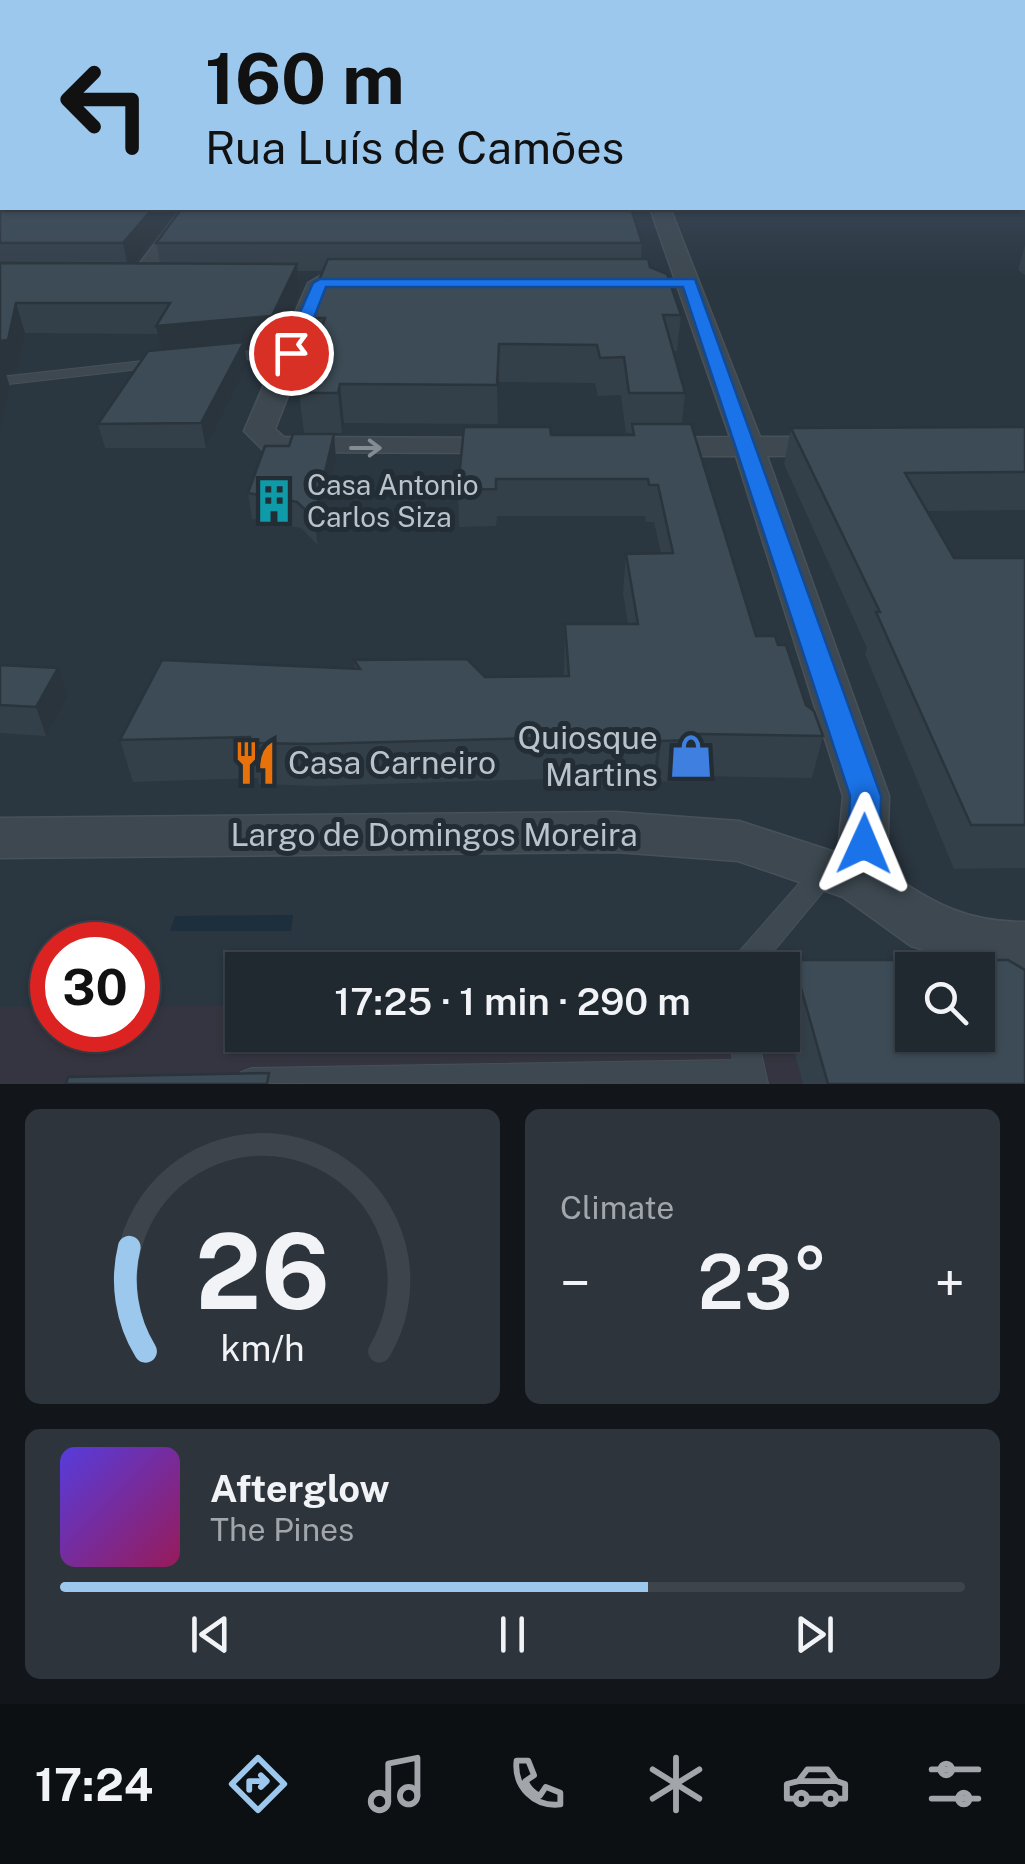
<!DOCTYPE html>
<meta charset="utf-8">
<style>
:root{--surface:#202830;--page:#2d343c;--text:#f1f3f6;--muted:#a2a6ab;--line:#3d444c;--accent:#9cc8ed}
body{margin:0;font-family:"Public Sans",sans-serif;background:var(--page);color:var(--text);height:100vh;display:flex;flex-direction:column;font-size:38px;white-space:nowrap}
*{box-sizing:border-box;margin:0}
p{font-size:32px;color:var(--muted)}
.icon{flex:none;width:55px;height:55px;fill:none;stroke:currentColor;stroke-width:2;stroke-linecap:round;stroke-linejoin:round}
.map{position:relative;height:1084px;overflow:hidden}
.panel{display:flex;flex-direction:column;gap:25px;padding:25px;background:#12161a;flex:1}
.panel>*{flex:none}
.hud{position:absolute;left:0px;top:0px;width:1025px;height:210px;box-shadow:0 2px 8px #0004,0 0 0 2px var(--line);background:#9cc8ed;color:#111;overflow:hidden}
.fabs{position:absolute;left:895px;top:952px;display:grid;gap:20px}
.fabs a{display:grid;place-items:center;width:100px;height:100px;border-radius:0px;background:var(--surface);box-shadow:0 2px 8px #0004,0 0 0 2px var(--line);font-size:50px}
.speed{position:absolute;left:30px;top:922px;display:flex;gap:20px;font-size:50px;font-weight:700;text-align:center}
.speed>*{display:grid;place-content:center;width:130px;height:130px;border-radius:50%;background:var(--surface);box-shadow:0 2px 8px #0004,0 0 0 2px var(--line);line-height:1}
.speed .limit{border:15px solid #d22;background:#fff;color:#111}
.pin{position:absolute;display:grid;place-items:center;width:85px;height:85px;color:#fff;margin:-42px;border:5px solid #fff;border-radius:50%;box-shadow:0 2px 10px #0007}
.me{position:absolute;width:110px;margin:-55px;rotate:1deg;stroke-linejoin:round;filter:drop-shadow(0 0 8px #0008)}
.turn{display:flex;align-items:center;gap:35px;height:210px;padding:0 40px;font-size:45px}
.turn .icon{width:130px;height:130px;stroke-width:2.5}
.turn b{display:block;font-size:70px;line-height:85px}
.big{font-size:75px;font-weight:600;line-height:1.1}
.panel .tile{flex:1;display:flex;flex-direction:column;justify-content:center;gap:15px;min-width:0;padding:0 35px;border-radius:15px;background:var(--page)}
.panel .dial{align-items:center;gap:0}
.dial svg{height:260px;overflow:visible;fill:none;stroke:var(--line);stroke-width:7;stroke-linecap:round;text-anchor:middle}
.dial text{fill:var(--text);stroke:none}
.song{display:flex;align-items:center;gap:30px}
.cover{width:120px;height:120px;border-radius:15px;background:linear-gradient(135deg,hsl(250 70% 55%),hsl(330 70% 35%))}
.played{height:10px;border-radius:5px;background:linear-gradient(90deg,var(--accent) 65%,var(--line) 65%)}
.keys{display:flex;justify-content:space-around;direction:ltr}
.heat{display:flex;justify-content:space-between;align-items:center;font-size:55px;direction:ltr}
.panel .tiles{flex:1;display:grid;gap:25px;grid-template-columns:1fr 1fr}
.tile:last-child{grid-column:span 2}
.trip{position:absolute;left:225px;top:952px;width:575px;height:100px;border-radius:0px;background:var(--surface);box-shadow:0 2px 8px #0004,0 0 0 2px var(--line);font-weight:600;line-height:100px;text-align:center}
.dock{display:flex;height:160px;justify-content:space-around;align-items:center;background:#0d1013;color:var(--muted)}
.dock .icon{width:70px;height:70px}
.dock .current{color:var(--accent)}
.dock b{font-size:45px;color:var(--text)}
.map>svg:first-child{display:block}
</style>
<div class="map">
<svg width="1025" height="1084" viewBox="0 0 1025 1084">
<rect width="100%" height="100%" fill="#2a3640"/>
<path fill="#353541" d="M242,1005V1035H782L783,1005L803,1084H0V1007H52V1030H138V1006Z"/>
<path fill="#1d2f3d" d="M293,915L291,931H170L175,916Z"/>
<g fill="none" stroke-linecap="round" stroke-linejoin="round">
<g stroke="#475159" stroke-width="2">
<path id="lane" d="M291,349L298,353L296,356L222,361L215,357L222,353Z
M161,359L166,360V366L0,385V377Z
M826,859L835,863L839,870L835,877L758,970H727L731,961L817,863Z
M729,1035H757L768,1084L237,1083L241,1072L252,1068L733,1060Z"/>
</g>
<g stroke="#475159" stroke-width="3">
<path id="street" d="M1022,177H1025V189H1022Z
M182,208H202L145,288H129L125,283Z
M650,208H670L760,437H832L847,446L832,455L767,456L889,796L887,872C936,904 965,922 1025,922V970H992L911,946L843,897L738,861L616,852L0,858V818L616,812L739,821L838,853L843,796L736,456H654L639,447L654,438L730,437Z
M320,276L332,283L275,429L284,437L507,438L518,441L522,447L518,453L265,452L244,431L308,283Z"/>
</g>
<g stroke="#475159" stroke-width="52">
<path id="secondary" d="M0,135L2,129"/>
</g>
<use href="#lane" fill="#3d4850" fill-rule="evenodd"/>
<use href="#street" fill="#3d4850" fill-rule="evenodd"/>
<use href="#secondary" stroke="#4c5862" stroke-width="50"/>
</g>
<path fill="#344049" d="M0,151L179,208L136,263H160L156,243H642L641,259L650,267L681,315L677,351H673L685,393L682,424L756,636L778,645L823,736L812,778L693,776L687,781L656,782L653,787H584L577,778L319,786L259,784L258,778L133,782L120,740L355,669L354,660L485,677L564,676L565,624H628L623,593L626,554L661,553L654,522H646L645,516H497L496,526L459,527L458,490L551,435H631V433H626L621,395L598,396L595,383L499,382L498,424L344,423L342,433H304L299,393L312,355H307L303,318L323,271H298L300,293L277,347L245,350L247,365L206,448H105L98,424L161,350L158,334L25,333L17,372L6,374L10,388L0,433Z
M1025,245V275L1018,270Z
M1025,427V510L927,511L954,558H1025V868L954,869L865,654L867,648L784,464L791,428Z
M289,446L336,459L318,545L301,528L252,519L248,493Z
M0,665L68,697L46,736L0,733Z
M793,960L1025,1084H803L782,1005V998Z"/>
<path fill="#2a343c" d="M153,208H179L129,271L123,243Z
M297,264L300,293L277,347L245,350L247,365L206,448L201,423L163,358L156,326Z
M16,303L25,333L17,372L6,374L10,388L0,433V341Z
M499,344V382L498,424L497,385Z
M340,384L344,423L342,433L338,393Z
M334,434L336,459L318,545L314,518Z
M58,668L68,697L46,736L36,707Z
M699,734L693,776L687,781L693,740Z
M661,741L656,782L653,787L657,746Z"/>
<path fill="#3c4b55" stroke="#2a343c" stroke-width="2.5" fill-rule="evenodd" d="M1022,127H1025V153H1022Z
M2,145V208H153L123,243H0V151Z
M182,208H631L642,243H156Z
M328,259H648L650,267L667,274L681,315H663L685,393H629L624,357L600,358L597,345L499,344L497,385L340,384L338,393H299L325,318H303Z
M0,263L297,264L272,316L156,326L170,303H16L8,340L0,341Z
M244,342L201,423L98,424L148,351Z
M632,424H691L756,636H775L778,645H786L806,705L814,711L823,736L699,734L693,740L661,741L657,746L587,745L579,737L312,744L251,743L250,737L120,740L162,660L360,669L354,660L467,659L485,677L569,676L565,624H638L626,554L673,553L658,485H649L648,479H496V489L458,490L464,427H550L551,435H634Z
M1025,427V472L905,473L954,558H1025V825H971L876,612H880L791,428Z
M293,434H334L314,518L297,502L248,493L265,446H289Z
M0,665L58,668L36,707L0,705Z
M793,960H1008L1025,970V1084H828ZM912,970H978V1035H912Z
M269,1073L267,1084H66L68,1077Z"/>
<defs><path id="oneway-shaft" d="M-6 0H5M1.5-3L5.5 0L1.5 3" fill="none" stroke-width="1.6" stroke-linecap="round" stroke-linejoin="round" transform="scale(2.5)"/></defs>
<use stroke="#828c93" href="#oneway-shaft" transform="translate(366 448)"/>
<linearGradient id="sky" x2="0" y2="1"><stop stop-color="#171e23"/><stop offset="0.46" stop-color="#445264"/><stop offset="1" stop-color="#445264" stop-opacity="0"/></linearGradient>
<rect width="1025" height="279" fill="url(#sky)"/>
<path fill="#1a73e8" stroke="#114b97" stroke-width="2.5" d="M695,279L881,796L880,844L875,853L864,857L853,853L848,844L850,796L683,287H326L300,353L291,358L282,353L313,283L320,279Z"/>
<defs>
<g id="building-bare" transform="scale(3.45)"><path d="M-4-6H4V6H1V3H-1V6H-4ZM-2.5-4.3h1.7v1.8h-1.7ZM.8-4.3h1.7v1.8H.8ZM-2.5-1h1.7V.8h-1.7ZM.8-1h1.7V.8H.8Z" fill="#0f9aa8" stroke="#222d35" stroke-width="2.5" paint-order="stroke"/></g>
<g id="shop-bare" transform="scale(3.45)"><path d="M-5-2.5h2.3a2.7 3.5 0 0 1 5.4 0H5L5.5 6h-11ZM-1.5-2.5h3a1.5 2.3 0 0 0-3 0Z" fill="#3f7fe0" stroke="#222d35" stroke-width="2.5" paint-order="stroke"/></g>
<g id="restaurant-bare" transform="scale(3.45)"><path d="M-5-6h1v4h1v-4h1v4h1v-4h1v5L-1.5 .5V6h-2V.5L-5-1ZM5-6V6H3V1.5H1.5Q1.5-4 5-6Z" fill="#e8710a" stroke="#222d35" stroke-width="2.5" paint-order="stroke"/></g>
</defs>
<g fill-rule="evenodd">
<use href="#building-bare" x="274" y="501"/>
<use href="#shop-bare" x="691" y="756"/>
<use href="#restaurant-bare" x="255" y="763"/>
</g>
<g text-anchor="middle" stroke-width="10" stroke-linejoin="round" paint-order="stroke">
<g font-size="28" fill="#bac3ca" stroke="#222d35" text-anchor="start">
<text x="307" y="495">Casa Antonio<tspan x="307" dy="32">Carlos Siza</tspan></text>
</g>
<g font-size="32" fill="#bac3ca" stroke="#222d35" text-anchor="end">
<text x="658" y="749">Quiosque<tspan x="658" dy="37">Martins</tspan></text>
<text x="288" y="774" text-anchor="start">Casa Carneiro</text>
</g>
<g font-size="32" fill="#bac3ca" stroke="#222d35">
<text x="434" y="846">Largo de Domingos Moreira</text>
</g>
</g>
</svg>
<div class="fabs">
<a><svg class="icon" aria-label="search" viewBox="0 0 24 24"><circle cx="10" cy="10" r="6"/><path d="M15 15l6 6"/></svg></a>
</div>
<div class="speed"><div class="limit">30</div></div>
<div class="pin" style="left:291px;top:353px;background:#d93025"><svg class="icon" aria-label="arrive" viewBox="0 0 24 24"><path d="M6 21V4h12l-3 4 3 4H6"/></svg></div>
<svg class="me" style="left:864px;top:844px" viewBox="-20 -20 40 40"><path d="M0-17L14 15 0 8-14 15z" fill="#1a73e8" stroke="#fff" stroke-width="4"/></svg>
<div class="trip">17:25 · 1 min · 290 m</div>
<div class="hud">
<div class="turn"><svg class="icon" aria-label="left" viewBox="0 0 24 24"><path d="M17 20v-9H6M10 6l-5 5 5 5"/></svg><div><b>160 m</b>Rua Luís de Camões</div></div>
</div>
</div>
<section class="panel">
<div class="tiles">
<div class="tile dial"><svg viewBox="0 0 100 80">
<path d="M14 69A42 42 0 1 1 86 69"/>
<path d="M14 69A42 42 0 0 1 9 37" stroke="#9cc8ed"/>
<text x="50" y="56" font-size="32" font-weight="700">26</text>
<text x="50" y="72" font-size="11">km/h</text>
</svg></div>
<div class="tile"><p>Climate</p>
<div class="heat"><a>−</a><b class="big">23°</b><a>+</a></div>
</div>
<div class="tile">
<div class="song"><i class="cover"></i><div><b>Afterglow</b><p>The Pines</p></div></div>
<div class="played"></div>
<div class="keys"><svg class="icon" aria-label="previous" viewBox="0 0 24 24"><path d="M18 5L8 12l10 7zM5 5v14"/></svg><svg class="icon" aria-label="pause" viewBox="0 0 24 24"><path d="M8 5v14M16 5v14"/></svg><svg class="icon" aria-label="next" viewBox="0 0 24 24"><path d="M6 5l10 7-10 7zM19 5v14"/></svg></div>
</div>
</div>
</section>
<nav class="dock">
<b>17:24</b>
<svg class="icon current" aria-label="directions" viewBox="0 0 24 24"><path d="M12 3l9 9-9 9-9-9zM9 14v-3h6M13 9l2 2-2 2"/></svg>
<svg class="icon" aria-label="music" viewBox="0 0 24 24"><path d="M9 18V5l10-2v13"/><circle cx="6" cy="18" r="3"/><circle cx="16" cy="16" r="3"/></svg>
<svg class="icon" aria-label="phone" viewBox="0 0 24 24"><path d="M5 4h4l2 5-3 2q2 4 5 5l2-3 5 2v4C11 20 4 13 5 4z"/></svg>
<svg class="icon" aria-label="climate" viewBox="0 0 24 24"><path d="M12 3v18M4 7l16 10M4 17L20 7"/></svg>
<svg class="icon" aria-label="car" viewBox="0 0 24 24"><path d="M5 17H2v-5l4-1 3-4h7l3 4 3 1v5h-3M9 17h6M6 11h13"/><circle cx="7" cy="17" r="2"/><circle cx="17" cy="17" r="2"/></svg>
<svg class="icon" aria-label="filters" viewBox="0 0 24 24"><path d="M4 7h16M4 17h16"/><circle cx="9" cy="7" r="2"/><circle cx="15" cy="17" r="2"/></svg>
</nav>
